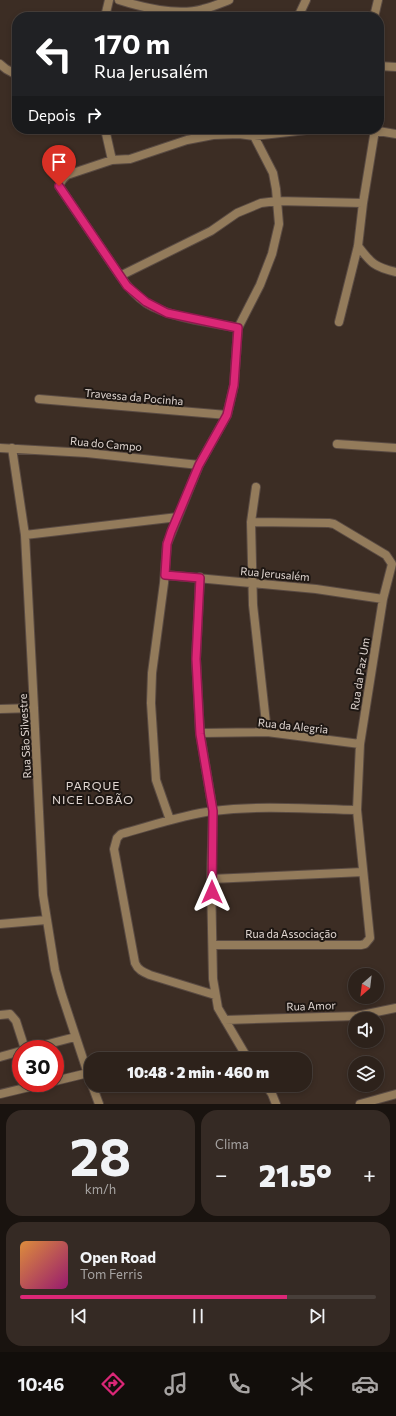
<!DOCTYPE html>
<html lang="pt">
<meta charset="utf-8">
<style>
:root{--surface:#2d221b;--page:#352a24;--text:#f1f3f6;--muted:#a7a4a3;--line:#483f3a;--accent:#db2777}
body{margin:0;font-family:Commissioner,sans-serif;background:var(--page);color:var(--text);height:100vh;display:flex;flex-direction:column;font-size:15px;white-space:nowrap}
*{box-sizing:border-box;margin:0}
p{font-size:13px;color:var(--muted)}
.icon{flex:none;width:22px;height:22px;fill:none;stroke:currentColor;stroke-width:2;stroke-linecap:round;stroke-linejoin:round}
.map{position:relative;height:1104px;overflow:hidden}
.sheet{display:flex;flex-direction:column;gap:6px;padding:6px;background:#19130f;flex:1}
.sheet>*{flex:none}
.guide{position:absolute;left:12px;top:12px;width:372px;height:122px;border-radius:16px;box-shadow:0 2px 6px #0003,0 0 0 1px var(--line);background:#202124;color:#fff;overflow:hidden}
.needle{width:26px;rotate:208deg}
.buttons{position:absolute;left:348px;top:968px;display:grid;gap:8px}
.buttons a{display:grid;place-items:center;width:36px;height:36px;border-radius:50%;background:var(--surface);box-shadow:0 2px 6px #0003,0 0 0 1px var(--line);font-size:20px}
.speed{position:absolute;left:12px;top:1040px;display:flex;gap:8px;font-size:20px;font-weight:700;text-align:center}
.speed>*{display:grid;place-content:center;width:52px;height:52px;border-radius:50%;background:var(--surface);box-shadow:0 2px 6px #0003,0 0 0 1px var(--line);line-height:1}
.speed .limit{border:6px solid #d22;background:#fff;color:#111}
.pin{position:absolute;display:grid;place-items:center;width:34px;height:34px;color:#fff;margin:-41px -17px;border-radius:50% 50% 50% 0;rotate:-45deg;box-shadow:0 0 4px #0007}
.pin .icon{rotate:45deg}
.me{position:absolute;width:44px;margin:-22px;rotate:0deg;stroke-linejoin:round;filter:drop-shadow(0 0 3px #0008)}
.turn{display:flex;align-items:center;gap:14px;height:84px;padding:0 16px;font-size:18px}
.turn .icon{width:52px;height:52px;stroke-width:2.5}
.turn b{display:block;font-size:28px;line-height:34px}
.then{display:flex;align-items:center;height:38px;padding:0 16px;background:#0003;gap:8px;font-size:15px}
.big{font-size:30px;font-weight:800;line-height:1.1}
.sheet .card{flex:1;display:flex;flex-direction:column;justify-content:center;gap:6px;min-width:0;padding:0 14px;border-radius:16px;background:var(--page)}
.sheet .dial{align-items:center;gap:0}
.dial b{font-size:52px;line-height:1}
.song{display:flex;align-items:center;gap:12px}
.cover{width:48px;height:48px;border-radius:6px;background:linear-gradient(135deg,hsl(30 70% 55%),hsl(320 70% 35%))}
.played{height:4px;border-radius:2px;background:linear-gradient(90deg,var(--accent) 75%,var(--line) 75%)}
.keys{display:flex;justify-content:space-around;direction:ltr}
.heat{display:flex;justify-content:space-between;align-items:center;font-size:22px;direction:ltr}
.sheet .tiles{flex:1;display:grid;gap:6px;grid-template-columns:1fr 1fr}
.card:last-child{grid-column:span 2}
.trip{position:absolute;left:84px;top:1052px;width:228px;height:40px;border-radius:16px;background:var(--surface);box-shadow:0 2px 6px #0003,0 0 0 1px var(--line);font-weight:800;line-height:40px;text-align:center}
.tabs{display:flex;height:64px;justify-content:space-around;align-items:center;background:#120e0b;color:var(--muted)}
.tabs .icon{width:28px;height:28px}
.tabs .active{color:var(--accent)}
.tabs b{font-size:18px;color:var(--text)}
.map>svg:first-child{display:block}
</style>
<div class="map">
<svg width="396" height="1104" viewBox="0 0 396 1104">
<rect width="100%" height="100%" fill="#3c2d24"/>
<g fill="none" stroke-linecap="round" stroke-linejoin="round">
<g stroke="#5a4b43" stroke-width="10">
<path id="street" d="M119,0C144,8 178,16 203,9C212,7 221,3 229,0
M105,17L109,0
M298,17L306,0
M374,17L378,0
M0,64L6,69L17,75
M379,66L396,67
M105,129L112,160
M367,129L396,134
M358,246C371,263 374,267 396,272
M120,276L211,231L237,213L261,203L277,201L363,203
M339,322L358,246L363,203L375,130
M238,328C210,322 170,318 146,303C136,296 127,286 120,276L59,186C61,181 63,178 67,175L112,160L130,159L187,140L213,135L239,134L254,136L315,129
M39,399L227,415
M337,444L396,448
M0,448L87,453L199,465
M12,448L25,535L34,708L43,895L55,970L61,992L91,1083
M256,487L251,522L253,605L267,732
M25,535L178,517
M165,575L316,589L383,599
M200,577L196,659L200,733L213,811L211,879L213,979L218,1008L248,1059
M0,709L34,708
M200,733L267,732L360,744
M170,820L156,780L151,703L152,673L164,583L167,544L199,465L227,415L234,385L238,328L260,285L272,254L279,224L276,189L273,173L254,136
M211,879L363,872
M0,924L46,920
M213,945H361L365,944L370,938L357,810L360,744L383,599L392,564L386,555L334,524L329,523L251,522
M215,995L150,975C143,972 138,970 135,963L114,849L117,838L121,834C151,826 182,815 213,811C261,805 310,809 357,810
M0,1015L10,1014L16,1021L25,1049
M225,1020L357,1016L396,1008
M29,1049L75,1037
M0,1057L21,1051
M55,1081L88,1073
M92,1085L99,1104
M266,1085L272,1094L276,1104
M0,1094L46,1083
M360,1104L396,1094"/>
</g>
<use href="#street" stroke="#937b5b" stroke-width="8"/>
</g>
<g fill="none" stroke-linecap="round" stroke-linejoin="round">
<g stroke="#8e194d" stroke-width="10">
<path id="route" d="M59,186L127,286L146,302L167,313L238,328L234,385L227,415L199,465L171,532L167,544L165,575L200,578L196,659L200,734L213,811L212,892"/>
</g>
<use href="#route" stroke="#db2777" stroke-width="7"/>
</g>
<g text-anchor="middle" stroke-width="4" stroke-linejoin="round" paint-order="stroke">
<g font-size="11" fill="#e0d6d1" stroke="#1e1713">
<text transform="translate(134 397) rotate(5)" y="4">Travessa da Pocinha</text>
<text transform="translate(106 444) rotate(5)" y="4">Rua do Campo</text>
<text transform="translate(275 574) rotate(5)" y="4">Rua Jerusalém</text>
<text transform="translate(360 674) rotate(-81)" y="4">Rua da Paz Um</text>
<text transform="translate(293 726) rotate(6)" y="4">Rua da Alegria</text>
<text transform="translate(25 736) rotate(-93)" y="4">Rua São Silvestre</text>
<text x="291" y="938">Rua da Associação</text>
<text transform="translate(311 1006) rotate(-2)" y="4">Rua Amor</text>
</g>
<g font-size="12" letter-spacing="1" fill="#e0d6d1" stroke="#1e1713">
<text x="93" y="790">PARQUE<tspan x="93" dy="14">NICE LOBÃO</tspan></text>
</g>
</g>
</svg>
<div class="buttons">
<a><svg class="needle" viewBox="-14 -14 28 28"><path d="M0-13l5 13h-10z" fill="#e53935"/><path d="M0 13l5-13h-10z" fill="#a7a4a3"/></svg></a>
<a><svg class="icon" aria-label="sound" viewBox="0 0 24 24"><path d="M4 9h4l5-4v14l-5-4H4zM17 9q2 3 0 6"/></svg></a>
<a><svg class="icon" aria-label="layers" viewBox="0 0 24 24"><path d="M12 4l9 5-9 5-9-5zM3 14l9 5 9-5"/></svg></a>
</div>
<div class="speed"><div class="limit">30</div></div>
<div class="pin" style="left:59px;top:186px;background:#d93025"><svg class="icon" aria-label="arrive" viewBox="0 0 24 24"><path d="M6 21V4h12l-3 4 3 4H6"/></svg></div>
<svg class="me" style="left:212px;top:892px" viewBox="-20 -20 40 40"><path d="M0-17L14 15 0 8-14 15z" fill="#db2777" stroke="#fff" stroke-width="4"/></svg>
<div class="trip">10:48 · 2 min · 460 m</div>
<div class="guide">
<div class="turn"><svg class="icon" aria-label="left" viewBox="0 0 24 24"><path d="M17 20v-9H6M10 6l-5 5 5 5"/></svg><div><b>170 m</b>Rua Jerusalém</div></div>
<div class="then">Depois<svg class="icon" aria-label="right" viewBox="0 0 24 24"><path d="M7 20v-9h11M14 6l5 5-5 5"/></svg></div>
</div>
</div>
<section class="sheet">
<div class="tiles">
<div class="card dial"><b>28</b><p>km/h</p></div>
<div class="card"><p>Clima</p>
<div class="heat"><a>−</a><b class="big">21.5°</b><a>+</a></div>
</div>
<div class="card">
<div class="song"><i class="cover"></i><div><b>Open Road</b><p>Tom Ferris</p></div></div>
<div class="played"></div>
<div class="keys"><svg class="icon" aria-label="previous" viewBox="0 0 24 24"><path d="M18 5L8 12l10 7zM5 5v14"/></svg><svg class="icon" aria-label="pause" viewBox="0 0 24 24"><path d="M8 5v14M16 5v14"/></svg><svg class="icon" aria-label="next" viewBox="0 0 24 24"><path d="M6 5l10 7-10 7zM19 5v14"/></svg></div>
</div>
</div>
</section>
<nav class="tabs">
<b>10:46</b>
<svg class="icon active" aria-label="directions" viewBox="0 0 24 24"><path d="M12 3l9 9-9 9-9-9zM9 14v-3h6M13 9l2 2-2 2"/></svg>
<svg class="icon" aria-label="music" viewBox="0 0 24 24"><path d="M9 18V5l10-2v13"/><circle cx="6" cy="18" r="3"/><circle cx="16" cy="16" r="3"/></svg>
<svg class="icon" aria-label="phone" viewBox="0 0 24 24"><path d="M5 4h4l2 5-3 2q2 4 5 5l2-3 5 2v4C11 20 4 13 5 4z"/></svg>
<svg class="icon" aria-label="climate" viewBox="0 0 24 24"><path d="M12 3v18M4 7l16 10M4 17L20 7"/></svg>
<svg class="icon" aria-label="car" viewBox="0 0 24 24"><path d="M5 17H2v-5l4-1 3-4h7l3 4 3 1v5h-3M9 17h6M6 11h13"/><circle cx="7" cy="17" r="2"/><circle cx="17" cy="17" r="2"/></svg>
</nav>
